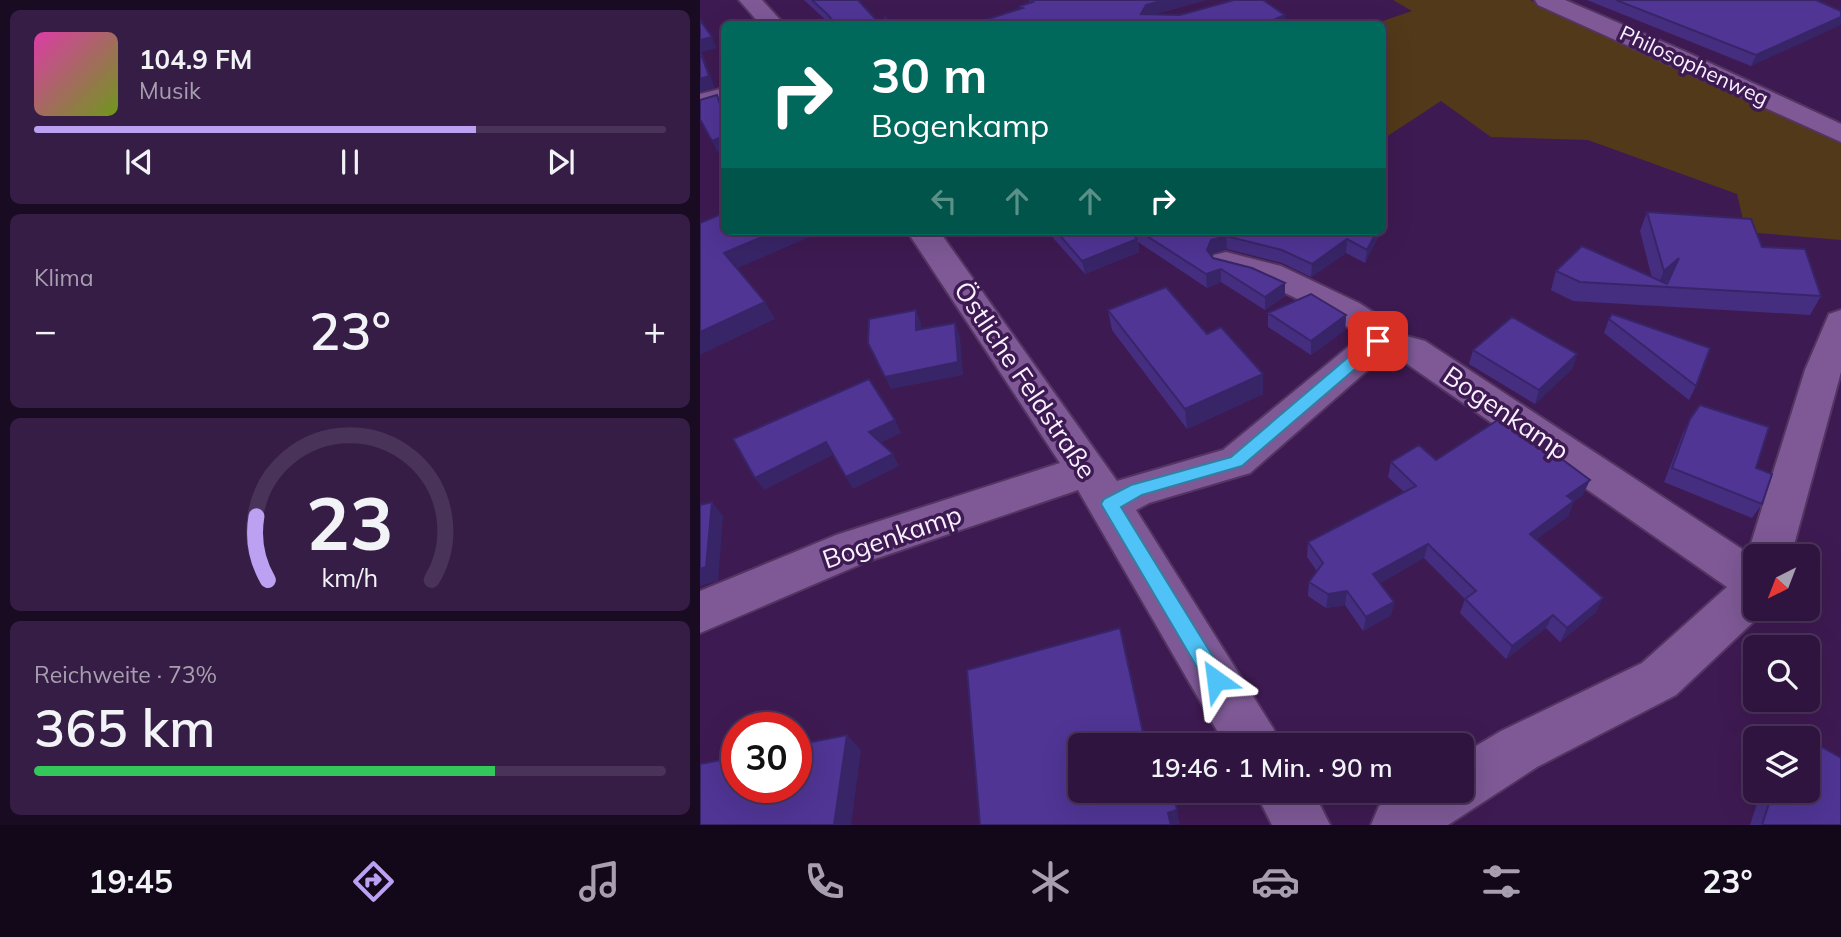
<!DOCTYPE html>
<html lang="de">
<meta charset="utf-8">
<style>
:root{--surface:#2e143e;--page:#361d45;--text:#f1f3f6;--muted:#a79eb0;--line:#493358;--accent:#bca0f2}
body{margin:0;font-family:Mulish,sans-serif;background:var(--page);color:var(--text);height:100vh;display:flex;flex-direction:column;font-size:26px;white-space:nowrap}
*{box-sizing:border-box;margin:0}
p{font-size:23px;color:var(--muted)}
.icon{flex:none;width:38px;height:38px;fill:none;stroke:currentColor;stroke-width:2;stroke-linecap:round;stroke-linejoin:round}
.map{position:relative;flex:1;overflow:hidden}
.panel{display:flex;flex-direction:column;gap:10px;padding:10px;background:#190b22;width:700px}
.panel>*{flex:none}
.guide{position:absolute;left:21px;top:21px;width:665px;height:214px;border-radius:10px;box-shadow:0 7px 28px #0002,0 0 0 2px var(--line);background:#00695c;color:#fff;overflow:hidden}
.needle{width:46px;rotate:222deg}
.controls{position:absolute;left:1043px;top:544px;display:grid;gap:14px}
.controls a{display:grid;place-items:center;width:77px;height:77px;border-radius:10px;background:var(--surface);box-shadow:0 7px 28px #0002,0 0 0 2px var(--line);font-size:35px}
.speed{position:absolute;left:21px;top:712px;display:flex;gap:14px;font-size:35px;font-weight:700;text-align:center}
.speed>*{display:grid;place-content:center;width:91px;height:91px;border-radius:50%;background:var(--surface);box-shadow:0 7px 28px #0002,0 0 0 2px var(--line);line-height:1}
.speed .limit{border:10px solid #d22;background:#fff;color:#111}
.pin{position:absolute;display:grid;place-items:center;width:60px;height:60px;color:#fff;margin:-30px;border-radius:14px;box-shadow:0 4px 10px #0006}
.me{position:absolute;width:77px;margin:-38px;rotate:329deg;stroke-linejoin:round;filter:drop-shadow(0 0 5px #0008)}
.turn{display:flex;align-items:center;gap:24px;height:147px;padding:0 35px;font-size:32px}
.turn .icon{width:91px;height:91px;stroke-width:2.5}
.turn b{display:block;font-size:49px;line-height:60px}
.lanes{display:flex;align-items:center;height:66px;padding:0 35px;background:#0003;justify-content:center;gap:35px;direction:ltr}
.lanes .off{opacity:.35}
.big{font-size:52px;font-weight:600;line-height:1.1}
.panel .card{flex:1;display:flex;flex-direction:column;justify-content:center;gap:10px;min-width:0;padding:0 24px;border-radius:10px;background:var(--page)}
.panel .dial{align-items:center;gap:0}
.dial svg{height:182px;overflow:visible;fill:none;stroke:var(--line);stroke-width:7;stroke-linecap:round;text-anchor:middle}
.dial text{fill:var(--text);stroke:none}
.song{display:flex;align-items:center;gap:21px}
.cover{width:84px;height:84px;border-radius:10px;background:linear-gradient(135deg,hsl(320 70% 55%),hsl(80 70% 35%))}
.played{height:7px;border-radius:4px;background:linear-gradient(90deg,var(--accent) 70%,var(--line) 70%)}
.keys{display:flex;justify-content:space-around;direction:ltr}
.heat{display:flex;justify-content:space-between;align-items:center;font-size:38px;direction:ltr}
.charge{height:10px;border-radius:5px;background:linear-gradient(90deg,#34c759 73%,var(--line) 0)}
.trip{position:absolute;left:368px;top:733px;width:406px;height:70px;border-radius:10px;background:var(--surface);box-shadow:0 7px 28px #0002,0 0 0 2px var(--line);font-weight:600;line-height:70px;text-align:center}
.tabs{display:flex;height:112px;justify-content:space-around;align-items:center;background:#120819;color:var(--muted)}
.tabs .icon{width:49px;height:49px}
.tabs .active{color:var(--accent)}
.tabs b{font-size:32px;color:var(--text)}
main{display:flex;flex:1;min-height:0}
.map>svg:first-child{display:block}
</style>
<main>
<section class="panel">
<div class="card">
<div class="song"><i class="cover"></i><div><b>104.9 FM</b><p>Musik</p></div></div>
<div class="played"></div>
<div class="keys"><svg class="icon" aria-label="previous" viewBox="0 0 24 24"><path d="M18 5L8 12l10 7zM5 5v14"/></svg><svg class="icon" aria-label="pause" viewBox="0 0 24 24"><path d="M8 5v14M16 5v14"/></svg><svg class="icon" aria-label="next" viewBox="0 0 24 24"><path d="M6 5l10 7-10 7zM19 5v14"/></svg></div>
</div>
<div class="card"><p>Klima</p>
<div class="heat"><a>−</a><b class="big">23°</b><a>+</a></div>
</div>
<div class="card dial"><svg viewBox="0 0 100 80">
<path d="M14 69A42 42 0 1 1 86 69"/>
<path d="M14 69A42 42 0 0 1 9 41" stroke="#bca0f2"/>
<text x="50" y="56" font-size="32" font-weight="700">23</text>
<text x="50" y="72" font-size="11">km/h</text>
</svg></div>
<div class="card"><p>Reichweite · 73%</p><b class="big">365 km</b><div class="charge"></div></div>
</section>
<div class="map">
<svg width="1141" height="825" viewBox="0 0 1141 825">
<rect width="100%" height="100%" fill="#3e1a52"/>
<path fill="#523919" d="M693,0H830L1141,141V240L1046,232L1037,194L888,140L791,137L741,101L683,139L682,24H674L712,11Z"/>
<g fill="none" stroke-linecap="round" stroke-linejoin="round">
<g stroke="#533562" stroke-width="4">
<path id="minor" d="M39,0H62L84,24H60Z
M835,0H865L984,51L1141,124V142L838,5Z
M24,88V104L0,110V94Z
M207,231H239L417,481L523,450L659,338C651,323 576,288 558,281C544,275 529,273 514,269L510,262L514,255L526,252L581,266L659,303L681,317L691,332L725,341L1048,553L1105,370L1129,314L1141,310V372L1091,556H1055V609H1067L976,695L837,767L748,825H671L679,806L703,791H761V755L801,731L942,663L1027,587L700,359L685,355L550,473L449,503L436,510L573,728L581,746H526L378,490L166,562L0,633V591L136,535L360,463Z
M555,791H613L630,825H572Z"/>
</g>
<use href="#minor" fill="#7e5996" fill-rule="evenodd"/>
</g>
<path fill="#452e80" d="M104,0H158L180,24H130Z
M329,0H506L455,14L585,15V24H290L288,19L320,9V6L330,3Z
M887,0H1116L1051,66Z
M947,212L1062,247L1121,296L1110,315L873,301L851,290L856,271L952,278L940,231Z
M347,231H681L665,263L646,253L611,277L582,263L527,249L512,254L511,256L513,258L585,283V296L565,310L521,282L507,288L438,242L439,252L385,274Z
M408,310L507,334L563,394L487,429L412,330Z
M568,313L646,315L645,330L611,355L568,327Z
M909,319L996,386L989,400L904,333Z
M773,350L877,354L872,369L835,404L769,364Z
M990,419L1056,468L1062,504L1052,518L964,482L983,433Z
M736,460L883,495L874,501L868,516L837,539L896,612L860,642L846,628L806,659L760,613L765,599L724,558L680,583L694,602L691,615L663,631L645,605L626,608L608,596L609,582L617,571L607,557L608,542L704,492L688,477L691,462Z
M1092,731L1106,738H1084Z
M1061,791H1108L1141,825H1050Z"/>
<path fill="#382568" d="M464,0H506L447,16L441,14L446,5Z
M585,15V24H564Z
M1141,16V25L1051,66L1056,55Z
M12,37L17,48L2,52L15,88L0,92V40Z
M24,136V150L18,153L12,141Z
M76,231H124L33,270L24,253Z
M269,231H291L271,238Z
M303,231H325L305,238Z
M677,231H681V233L665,263L667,250Z
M526,236L527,249L512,254L508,263L507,250L511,240Z
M437,239L439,252L385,274L382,261Z
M647,239L646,253L611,277L612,264Z
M979,258L971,277L959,287H957L964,271Z
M521,269V282L507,288L506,274Z
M585,283V296L565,310V297Z
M65,302L75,319L0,355V332Z
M216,310L221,323V343L216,330Z
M646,315L645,330L611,355V341Z
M255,323L260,336L263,375L191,389L185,377Z
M877,354L872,369L835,404L839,390Z
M563,374V394L487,429L485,409Z
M195,420L201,433L176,445L169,432Z
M126,442L133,455L64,490L55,478Z
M193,454L199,466L153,489L146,477Z
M890,480L883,495L861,511L867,496Z
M874,501L868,516L825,548L830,534Z
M12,502L23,516L18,581L0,586V569Z
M728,544L724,558L671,588L673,574Z
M647,591L645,605L626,608L628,594Z
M903,598L896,612L860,642L867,628Z
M694,602L691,615L663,631L666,617Z
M853,615L846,628L806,659L812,646Z
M420,628L425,646L446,746Z
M147,735L161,750L151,825H134Z
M477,810L480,824L471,825L468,813Z"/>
<path fill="#503595" stroke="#382568" stroke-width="2" d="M112,0H158L180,24H136L127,14Z
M330,0H464L446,5L441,14L480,15L534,0H563L585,15L564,24H296L288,19L323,8L320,6L333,2Z
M916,0H1116L1141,11V17L1056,55Z
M185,17L192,24H185Z
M0,20L12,37L0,40Z
M0,51L9,76L0,79Z
M17,95L24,116V136L12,141L0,119V100Z
M947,212L1051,219L1062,247L1105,249L1121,296L880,282L856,271L882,246L967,284L979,258L964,271Z
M24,213V231H76L24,253L65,302L0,332V223Z
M356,231H430L437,239L382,261Z
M439,231H677L667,250L647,239L612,264L582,250L526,236L511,240L507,250L513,258L552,268L585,283L565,297L521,269L506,274Z
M466,287L507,334L521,327L563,374L485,409L408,310Z
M611,294L646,315L611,341L568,313Z
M216,310V330L255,323L258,362L185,377L168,343L169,319Z
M912,314L1010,348L996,386L909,319Z
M812,317L877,354L839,390L773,350Z
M169,379L195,420L169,432L193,454L146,477L126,442L55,478L33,439Z
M1000,405L1069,427L1056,468L1072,474L1062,504L972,468L990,419Z
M804,416L890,480L867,496L874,501L830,534L903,598L867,628L853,615L812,646L765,599L776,591L728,544L673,574L694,602L666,617L647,591L628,594L609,582L623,563L608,542L716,486L691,462L719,445L736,460Z
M12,502L6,567L0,569V505Z
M420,628L444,737L451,735L453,746H380V791H473L477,810L468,813L471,825H280L267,670Z
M1092,731L1106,738H1090Z
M147,735L134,825H0V764L37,757V788H96V745Z
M1108,739L1141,758V825H1062L1073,791H1108Z"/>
<path fill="#4fc3f7" stroke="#337fa1" stroke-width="2" d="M678,336L683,337L685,341L683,345L542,466L442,495L421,507L523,673L526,680L523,686L516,689L508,686L401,504L404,499L431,485L531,457L672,337Z"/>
<g text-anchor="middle" stroke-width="7" stroke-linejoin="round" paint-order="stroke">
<g font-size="21" fill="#f9f1ff" stroke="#3e1a52">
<text transform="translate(994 66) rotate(25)" y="7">Philosophenweg</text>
</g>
<g font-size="26" fill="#f9f1ff" stroke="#3e1a52">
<text transform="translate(325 380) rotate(56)" y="9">Östliche Feldstraße</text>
<text transform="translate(806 413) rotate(34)" y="9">Bogenkamp</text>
<text transform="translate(192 537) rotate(-19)" y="9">Bogenkamp</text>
</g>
</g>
</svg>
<div class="controls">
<a><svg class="needle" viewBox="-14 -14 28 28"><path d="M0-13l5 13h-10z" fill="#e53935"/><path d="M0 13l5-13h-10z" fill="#a79eb0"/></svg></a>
<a><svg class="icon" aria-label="search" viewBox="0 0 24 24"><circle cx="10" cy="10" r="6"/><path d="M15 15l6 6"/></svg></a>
<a><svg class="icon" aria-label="layers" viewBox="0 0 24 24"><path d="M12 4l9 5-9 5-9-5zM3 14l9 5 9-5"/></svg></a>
</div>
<div class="speed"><div class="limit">30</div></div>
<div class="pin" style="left:678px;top:341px;background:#d93025"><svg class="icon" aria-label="arrive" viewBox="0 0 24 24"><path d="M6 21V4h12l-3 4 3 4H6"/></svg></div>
<svg class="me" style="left:516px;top:680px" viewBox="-20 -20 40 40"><path d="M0-17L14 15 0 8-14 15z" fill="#4fc3f7" stroke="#fff" stroke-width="4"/></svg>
<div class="trip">19:46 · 1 Min. · 90 m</div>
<div class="guide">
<div class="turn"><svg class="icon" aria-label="right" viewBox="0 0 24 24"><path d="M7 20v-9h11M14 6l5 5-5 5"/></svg><div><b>30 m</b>Bogenkamp</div></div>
<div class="lanes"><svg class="icon off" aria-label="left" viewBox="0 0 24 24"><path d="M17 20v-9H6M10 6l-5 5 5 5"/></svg><svg class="icon off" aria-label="ahead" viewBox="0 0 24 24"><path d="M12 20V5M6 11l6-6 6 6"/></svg><svg class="icon off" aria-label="ahead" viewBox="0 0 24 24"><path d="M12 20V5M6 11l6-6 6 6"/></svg><svg class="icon" aria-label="right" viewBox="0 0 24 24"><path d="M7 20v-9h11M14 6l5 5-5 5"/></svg></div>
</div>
</div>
</main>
<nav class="tabs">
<b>19:45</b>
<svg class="icon active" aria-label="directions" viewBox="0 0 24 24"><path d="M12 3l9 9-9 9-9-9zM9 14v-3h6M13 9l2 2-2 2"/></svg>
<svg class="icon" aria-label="music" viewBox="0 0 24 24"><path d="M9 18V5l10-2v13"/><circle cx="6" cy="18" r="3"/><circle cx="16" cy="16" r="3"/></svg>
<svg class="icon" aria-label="phone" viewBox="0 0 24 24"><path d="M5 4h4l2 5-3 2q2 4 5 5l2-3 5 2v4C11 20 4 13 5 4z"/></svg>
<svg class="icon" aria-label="climate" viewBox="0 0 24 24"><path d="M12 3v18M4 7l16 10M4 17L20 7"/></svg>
<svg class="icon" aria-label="car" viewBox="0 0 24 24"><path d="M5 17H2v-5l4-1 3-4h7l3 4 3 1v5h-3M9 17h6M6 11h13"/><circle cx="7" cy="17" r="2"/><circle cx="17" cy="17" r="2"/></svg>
<svg class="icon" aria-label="filters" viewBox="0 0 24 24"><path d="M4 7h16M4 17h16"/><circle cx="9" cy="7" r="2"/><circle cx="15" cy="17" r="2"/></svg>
<b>23°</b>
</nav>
